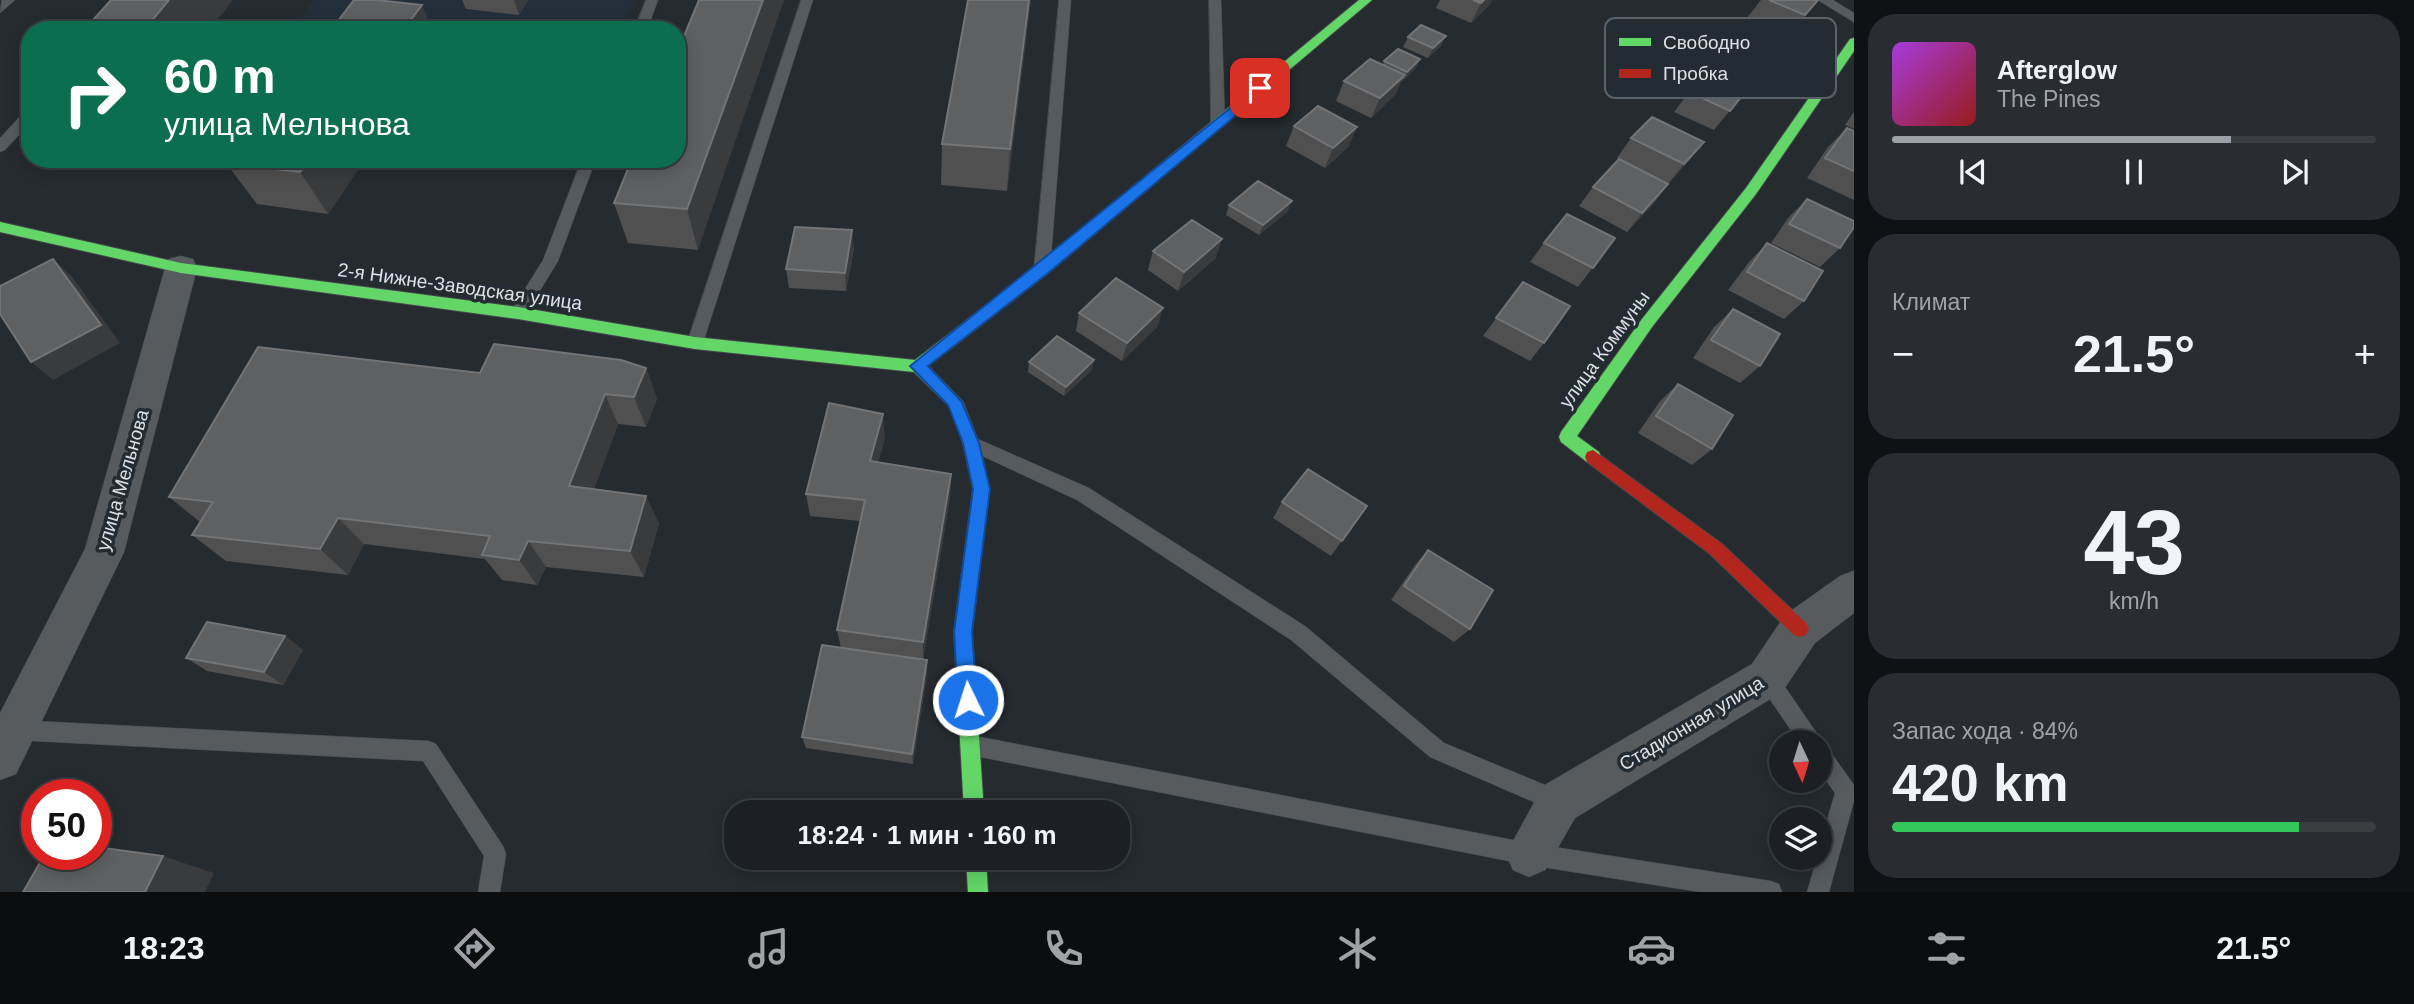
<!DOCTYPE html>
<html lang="ru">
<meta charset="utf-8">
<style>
:root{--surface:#1c2024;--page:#292d31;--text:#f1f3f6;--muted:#a0a3a6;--line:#3a3e41;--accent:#9ca1a7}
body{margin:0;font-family:Helvetica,sans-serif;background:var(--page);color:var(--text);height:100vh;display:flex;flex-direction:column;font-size:26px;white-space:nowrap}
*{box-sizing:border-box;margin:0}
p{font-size:23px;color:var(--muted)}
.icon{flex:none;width:38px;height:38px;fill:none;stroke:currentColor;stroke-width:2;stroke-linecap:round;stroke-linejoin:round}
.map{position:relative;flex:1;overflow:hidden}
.details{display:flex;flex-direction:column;gap:14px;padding:14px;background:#0f1214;width:560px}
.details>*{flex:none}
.banner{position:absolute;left:21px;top:21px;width:665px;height:147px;border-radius:28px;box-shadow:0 4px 18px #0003,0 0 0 2px var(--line);background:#0b6e4f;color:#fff;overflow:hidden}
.needle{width:46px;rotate:176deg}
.controls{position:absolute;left:1769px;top:730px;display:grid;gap:14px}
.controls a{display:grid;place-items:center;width:63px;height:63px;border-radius:50%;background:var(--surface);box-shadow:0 4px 18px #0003,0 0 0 2px var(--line);font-size:35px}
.speed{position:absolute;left:21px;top:779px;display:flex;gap:14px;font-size:35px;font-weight:700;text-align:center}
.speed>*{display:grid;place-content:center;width:91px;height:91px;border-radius:50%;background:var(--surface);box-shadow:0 4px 18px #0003,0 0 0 2px var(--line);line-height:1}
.speed .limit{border:10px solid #d22;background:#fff;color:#111}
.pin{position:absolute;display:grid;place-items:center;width:60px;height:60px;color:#fff;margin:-30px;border-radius:14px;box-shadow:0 4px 10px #0006}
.me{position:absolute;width:77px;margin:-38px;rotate:356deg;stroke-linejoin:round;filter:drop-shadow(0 0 5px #0008)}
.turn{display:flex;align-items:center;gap:24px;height:147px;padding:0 28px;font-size:32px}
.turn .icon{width:91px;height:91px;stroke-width:2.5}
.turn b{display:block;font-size:49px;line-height:60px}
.big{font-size:52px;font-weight:700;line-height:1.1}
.details .widget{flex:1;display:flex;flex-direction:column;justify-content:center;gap:10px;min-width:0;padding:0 24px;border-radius:28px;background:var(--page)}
.details .dial{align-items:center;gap:0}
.dial b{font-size:91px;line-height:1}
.song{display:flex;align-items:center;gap:21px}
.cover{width:84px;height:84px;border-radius:10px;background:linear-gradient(135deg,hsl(280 70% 55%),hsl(0 70% 35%))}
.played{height:7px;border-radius:4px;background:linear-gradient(90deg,var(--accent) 70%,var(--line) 70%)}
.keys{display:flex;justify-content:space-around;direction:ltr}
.heat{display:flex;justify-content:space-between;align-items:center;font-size:38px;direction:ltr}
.charge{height:10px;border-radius:5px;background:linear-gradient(90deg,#34c759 84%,var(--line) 0)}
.trip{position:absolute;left:724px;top:800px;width:406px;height:70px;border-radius:28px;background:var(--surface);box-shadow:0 4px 18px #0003,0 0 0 2px var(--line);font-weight:700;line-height:70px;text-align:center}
.tabs{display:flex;height:112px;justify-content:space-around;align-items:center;background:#0b0d0e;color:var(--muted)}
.tabs .icon{width:49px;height:49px}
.tabs .selected{color:var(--accent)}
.tabs b{font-size:32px;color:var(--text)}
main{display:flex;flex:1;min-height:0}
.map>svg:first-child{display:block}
</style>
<main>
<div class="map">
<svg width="1854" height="892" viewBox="0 0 1854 892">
<rect width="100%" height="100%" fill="#262b30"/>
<path fill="#242f3c" d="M314,0H635L620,30H396L298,22Z"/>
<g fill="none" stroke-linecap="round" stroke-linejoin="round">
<g stroke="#45494d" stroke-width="1">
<path id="lane" d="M2,0H15L0,13Z
M646,0H658L647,30H634Z
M801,0H813L703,343L695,349L687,343Z
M1059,0H1071L1050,270L1042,276L1034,270Z
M1209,0H1221L1225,124L1218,129L1211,124Z
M1818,0H1833L1854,13V22Z
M30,110V123L5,150L0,152V138L25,111Z
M582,159H596L558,261L524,317H512L510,313L543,260Z
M971,436L1089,488L1305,626L1444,743L1567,794L1570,802L1567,810L1559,813L1430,757L1291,640L1077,500L965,448L962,443L965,438Z
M1767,668L1774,671L1818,735L1821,744L1827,747L1854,785V801L1829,892H1807L1817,858H1820V845L1835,793L1820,772V742H1799L1760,685L1757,678L1760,671Z
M14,720L429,741L436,744L503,846L506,854L500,892H478L484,856L423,761L14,740L7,737L4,730L7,723Z
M970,735L1529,843L1771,881L1779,884L1782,892H1700L1529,865L970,755L963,752L960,745L963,738Z"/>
</g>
<g stroke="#45494d" stroke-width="1">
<path id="street" d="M181,256L193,259L197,268L124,552L16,774L0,780V713L85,549L165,268L169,259Z
M1854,571V613L1815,643L1782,692L1575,818L1545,870L1529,877L1513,870L1506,854L1543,786L1752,664L1785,615L1840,576Z"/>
</g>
<g stroke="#45494d" stroke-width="2">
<path id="fast" d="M1359,0H1372L1047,274L928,366L963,402L979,443L989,489L972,632L984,812H964L954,632L973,489L963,443L949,406L914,372L695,349L518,319L181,273L0,232V222L181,263L518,307L695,337L915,360L1037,266Z
M1854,38V51L1756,194L1652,327L1577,436L1599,452L1601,457L1599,462H1587L1561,442L1559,437L1561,432L1642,319L1746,188L1850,39Z
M966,858H986L988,892H968Z"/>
</g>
<g stroke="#45494d" stroke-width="2">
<path id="jam" d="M1593,450L1722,544L1806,623L1809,629L1806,635L1800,637L1794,635L1710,554L1587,462L1585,457L1587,452Z"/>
</g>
<use href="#lane" fill="#575b5e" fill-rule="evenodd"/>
<use href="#street" fill="#575b5e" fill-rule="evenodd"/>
<use href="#fast" fill="#63d668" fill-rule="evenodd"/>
<use href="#jam" fill="#b3261e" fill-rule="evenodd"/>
</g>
<path fill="#505051" d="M462,0H528L519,15L466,9Z
M968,0H1031L1007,191L941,185L942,144Z
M1440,0H1492L1491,3L1471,23L1436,8Z
M1761,0H1819L1789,35L1747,18Z
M1408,37L1441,46L1428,58L1403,47Z
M1723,40H1788L1755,80L1708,60Z
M1420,59L1415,69L1401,82L1395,95L1371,118L1336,101L1344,81L1383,65L1384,61Z
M1749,87L1714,130L1674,112L1689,92Z
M1854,112V129L1845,125Z
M1294,126L1349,146L1325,168L1286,146Z
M1847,128L1854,131V200L1807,178L1828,147Z
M1631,138L1704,142L1668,184L1617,158Z
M229,159H365L328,214L257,204L226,163Z
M677,159L698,250L628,243L614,203Z
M1668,184L1653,204L1627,232L1579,206L1593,187Z
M1807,199L1840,248L1820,267L1771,243L1788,218Z
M1229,205L1288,211L1259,235L1226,215Z
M1615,238L1578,287L1530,262L1544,243Z
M1767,243L1804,301L1784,319L1728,290L1749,262Z
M854,249L846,291L789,288L786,269Z
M1153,251L1216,258L1178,291L1148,270Z
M1523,282L1544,343L1530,361L1483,336Z
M1733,309L1760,366L1740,383L1693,358L1714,327Z
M1079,313L1158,326L1122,361L1076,331Z
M1029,362L1092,370L1064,396L1028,372Z
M646,368L657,399L646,427L618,424L594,489L659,523L644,577L546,567L537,585L502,580L485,559L364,544L348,575L226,561L192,535L200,522L169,497Z
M1678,384L1712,449L1692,465L1638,433L1660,401Z
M885,438L878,462L951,474L950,497L923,660L927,673L913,764L806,748L802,737L841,648L837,630L860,521L810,516L806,494Z
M1282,502L1367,506L1331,556L1273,518Z
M1428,550L1470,629L1454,642L1391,600L1415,565Z
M285,636L303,650L283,685L207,671L186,658Z"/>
<path fill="#393b3d" d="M169,0H233L209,30H144Z
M514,0H528L519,15Z
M763,0H784L698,250L687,209Z
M1029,0H1031L1007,191L1010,149Z
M1484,0H1492L1491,3L1471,23L1481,3Z
M422,5L433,30H403Z
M1446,36L1441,46L1428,58L1433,48Z
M1420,59L1415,69L1402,82L1407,72Z
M1405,75L1395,95L1371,118L1380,98Z
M1357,127L1349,146L1325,168L1333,148Z
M1704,142L1688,162L1668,184L1684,164Z
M310,159H365L328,214L300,172Z
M1668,184L1653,204L1627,232L1642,213Z
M1292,201L1288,211L1259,235L1263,225Z
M852,230L854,249L846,291L845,273Z
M1222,239L1216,258L1178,291L1184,272Z
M53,259L73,278L120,343L53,380L31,362Z
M1163,308L1158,326L1122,361L1127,343Z
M1094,360L1092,370L1064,396L1066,387Z
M646,368L657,399L646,427L634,397Z
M605,394L618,424L585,514L569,486Z
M883,414L885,438L872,484L870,461Z
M951,474L950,497L923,660V642Z
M646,496L659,523L644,577L630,551Z
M338,518L364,544L348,575L320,549Z
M528,541L546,567L537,585L519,560Z
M285,636L303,650L283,685L264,672Z
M927,660V673L913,764L912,754Z
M163,856L214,873L205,892H145Z"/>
<path fill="#5f6061" stroke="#727476" stroke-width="2" d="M111,0H169L144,30H84Z
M354,0H377L422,5L403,30H331Z
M699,0H763L687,209L614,203L632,159H677V53Z
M968,0H1029L1010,149L942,144Z
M1473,0H1484L1481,3Z
M1769,0H1818L1805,15Z
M1421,25L1446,36L1433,48L1408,37Z
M1398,49L1420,59L1407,72L1384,61Z
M1370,59L1405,75L1380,98L1344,81Z
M1708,69L1749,87L1730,111L1689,92Z
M1318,106L1357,127L1333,148L1294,126Z
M1652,117L1704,142L1684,164L1631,138Z
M1847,128L1854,131V171L1825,158Z
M229,159H310L300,172L226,163Z
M1619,159L1668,184L1642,213L1593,187Z
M1258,181L1292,201L1263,225L1229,205Z
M1807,199L1854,221V227L1840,248L1789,224Z
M1567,214L1615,238L1593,268L1544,243Z
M1192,220L1222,239L1184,272L1153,251Z
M795,227L852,230L845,273L786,269Z
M1767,243L1823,271L1804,301L1747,272Z
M53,259L101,325L31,362L0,314V286Z
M1116,278L1163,308L1127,343L1079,313Z
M1523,282L1570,306L1544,343L1496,318Z
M1733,309L1780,334L1760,366L1711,340Z
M1057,336L1094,360L1066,387L1029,362Z
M494,344L621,360L646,368L634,397L605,394L569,486L646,496L630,551L528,541L519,560L482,555L490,536L338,518L320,549L192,535L213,502L169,497L258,347L480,373Z
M1678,384L1733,415L1712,449L1656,416Z
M829,403L883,414L870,461L951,474L923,642L837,630L865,500L806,494Z
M1308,469L1367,506L1342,541L1282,502Z
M1428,550L1493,590L1470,629L1404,586Z
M207,622L285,636L264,672L186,658Z
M822,645L927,660L912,754L802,737Z
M96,847L163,856L145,892H23L45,854H96Z"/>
<path fill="#1a73e8" stroke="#114b97" stroke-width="2" d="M1260,84L1266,88L1265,91L1047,274L928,366L962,402L979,443L990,489L972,632L977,700L974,706L968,709L961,706L958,700L954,632L973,489L963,443L948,405L910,366Z"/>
<g text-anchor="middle" stroke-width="7" stroke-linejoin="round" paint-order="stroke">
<g font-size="19" fill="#dce1e7" stroke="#232b33">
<text transform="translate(460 286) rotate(8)" y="7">2-я Нижне-Заводская улица</text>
<text transform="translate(1604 349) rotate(-54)" y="7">улица Коммуны</text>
<text transform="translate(122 480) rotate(-74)" y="7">улица Мельнова</text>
<text transform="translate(1691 723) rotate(-31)" y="7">Стадионная улица</text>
</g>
</g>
<rect x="1605" y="18" width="231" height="80" rx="10" fill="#232b33" stroke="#5a6269" stroke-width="2"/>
<rect x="1619" y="38" width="32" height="8" fill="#63d668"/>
<rect x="1619" y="69" width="32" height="9" fill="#b3261e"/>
<g font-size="19" fill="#dce1e7">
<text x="1663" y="49">Свободно</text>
<text x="1663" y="80">Пробка</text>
</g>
</svg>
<div class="controls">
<a><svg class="needle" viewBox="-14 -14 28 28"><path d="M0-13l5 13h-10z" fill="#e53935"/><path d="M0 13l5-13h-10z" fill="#a0a3a6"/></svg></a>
<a><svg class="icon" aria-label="layers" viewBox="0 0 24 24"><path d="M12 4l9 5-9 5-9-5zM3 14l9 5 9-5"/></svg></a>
</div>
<div class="speed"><div class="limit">50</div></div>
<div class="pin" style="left:1260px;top:88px;background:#d93025"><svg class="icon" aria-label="arrive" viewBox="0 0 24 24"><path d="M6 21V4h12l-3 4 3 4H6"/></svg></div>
<svg class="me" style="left:968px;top:700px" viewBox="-20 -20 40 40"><circle r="17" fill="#1a73e8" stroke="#fff" stroke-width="3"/><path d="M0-11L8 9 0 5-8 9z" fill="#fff"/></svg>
<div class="trip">18:24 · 1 мин · 160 m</div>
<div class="banner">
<div class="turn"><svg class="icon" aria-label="right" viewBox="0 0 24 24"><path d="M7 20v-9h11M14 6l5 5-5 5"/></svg><div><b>60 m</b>улица Мельнова</div></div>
</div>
</div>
<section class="details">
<div class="widget">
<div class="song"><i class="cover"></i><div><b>Afterglow</b><p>The Pines</p></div></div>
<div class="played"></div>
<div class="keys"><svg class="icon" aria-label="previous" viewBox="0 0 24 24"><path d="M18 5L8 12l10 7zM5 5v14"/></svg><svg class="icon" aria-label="pause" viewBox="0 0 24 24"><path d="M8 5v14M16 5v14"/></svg><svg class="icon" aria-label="next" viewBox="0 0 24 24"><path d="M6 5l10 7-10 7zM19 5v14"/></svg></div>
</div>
<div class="widget"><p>Климат</p>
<div class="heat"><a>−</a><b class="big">21.5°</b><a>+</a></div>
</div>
<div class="widget dial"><b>43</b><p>km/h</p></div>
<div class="widget"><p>Запас хода · 84%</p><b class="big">420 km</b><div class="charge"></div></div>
</section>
</main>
<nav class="tabs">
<b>18:23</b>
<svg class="icon selected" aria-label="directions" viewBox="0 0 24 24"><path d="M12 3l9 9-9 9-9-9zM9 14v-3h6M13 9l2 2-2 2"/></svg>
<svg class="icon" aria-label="music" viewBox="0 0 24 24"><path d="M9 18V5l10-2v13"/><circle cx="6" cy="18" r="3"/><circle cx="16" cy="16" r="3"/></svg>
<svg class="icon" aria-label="phone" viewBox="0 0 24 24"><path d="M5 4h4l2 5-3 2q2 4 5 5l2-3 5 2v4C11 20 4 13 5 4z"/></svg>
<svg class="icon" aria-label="climate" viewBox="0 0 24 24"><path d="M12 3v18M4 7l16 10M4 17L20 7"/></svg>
<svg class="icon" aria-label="car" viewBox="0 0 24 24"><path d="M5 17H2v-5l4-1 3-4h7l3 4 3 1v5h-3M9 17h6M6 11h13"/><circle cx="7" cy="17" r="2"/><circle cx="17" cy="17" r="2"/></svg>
<svg class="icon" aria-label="filters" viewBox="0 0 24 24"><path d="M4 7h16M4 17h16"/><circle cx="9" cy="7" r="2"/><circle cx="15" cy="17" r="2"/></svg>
<b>21.5°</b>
</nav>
